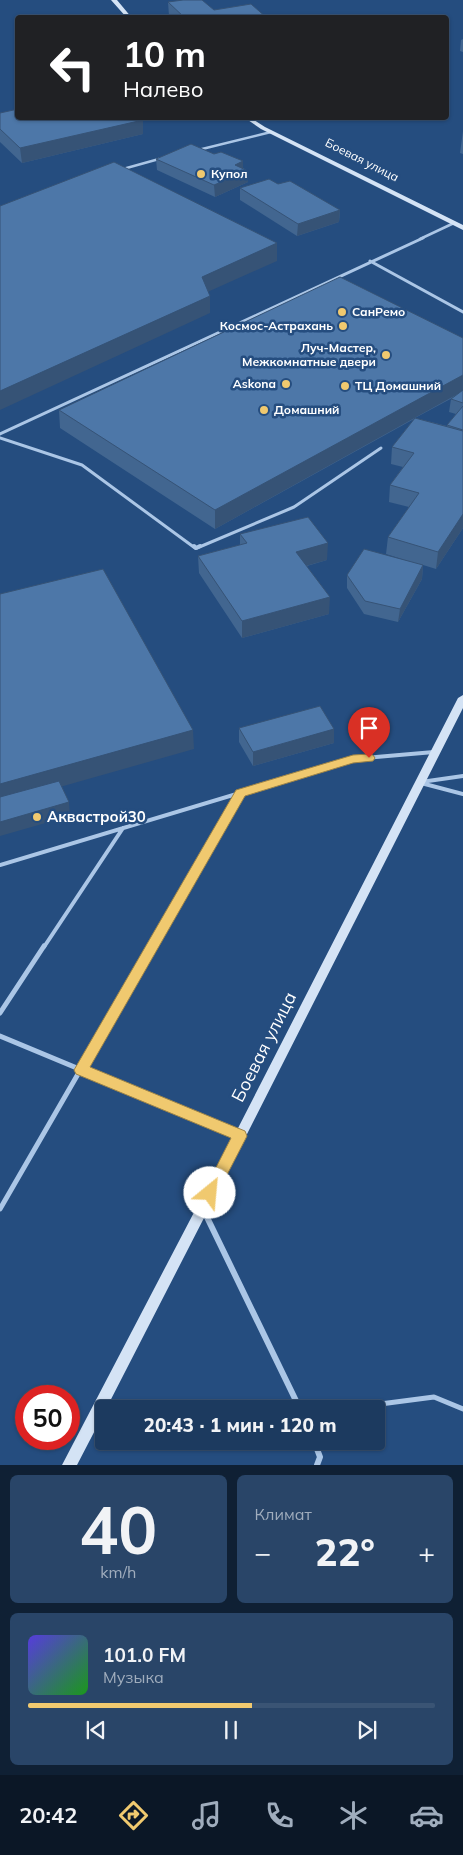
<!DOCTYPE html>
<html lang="ru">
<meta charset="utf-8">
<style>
:root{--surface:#1c3a5f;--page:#294568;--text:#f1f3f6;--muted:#a0adbd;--line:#3a5474;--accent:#f0c96f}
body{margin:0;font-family:Mulish,sans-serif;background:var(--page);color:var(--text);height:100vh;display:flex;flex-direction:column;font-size:19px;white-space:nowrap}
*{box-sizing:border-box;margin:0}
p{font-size:16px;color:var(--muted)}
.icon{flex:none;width:28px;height:28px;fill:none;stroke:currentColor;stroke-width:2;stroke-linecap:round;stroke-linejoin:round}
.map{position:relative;height:1465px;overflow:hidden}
.panel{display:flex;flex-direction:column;gap:10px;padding:10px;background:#0f2034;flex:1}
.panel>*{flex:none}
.guide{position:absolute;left:15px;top:15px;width:434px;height:105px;border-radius:5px;box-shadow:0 1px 4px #0004,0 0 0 1px var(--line);background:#202124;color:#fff;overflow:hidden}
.speed{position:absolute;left:15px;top:1385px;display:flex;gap:10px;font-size:25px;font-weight:700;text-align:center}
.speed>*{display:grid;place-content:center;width:65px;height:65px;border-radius:50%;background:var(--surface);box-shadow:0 1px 4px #0004,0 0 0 1px var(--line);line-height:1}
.speed .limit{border:8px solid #d22;background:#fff;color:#111}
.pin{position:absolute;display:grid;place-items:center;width:42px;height:42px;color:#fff;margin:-51px -21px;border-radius:50% 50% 50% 0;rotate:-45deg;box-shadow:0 0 5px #0007}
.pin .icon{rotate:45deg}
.me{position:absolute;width:55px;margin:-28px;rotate:28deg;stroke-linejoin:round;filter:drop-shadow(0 0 4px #0008)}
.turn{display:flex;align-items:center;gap:18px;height:105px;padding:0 25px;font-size:22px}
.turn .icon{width:65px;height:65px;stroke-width:2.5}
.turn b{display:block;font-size:35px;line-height:42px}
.big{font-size:38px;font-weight:800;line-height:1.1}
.panel .tile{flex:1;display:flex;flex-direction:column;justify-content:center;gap:8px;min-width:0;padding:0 18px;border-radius:8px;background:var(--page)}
.panel .dial{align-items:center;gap:0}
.dial b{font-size:65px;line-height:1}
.song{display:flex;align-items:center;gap:15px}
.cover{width:60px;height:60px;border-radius:8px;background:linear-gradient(135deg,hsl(250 70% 55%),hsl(120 70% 35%))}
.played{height:5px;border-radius:2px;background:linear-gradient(90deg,var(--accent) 55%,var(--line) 55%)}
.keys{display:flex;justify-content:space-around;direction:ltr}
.heat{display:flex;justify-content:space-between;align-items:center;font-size:28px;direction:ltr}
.panel .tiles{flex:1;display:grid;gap:10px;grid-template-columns:1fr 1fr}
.tile:last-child{grid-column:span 2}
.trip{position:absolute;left:95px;top:1400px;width:290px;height:50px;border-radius:5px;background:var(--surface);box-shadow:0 1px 4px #0004,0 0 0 1px var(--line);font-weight:800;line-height:50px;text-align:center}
.tabs{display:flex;height:80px;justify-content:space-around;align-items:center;background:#0b1726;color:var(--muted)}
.tabs .icon{width:35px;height:35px}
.tabs .on{color:var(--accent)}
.tabs b{font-size:22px;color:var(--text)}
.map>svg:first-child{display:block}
</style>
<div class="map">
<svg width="463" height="1465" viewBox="0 0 463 1465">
<rect width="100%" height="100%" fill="#254d7f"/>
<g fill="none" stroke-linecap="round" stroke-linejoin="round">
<path stroke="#abc6e6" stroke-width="2.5" d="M198,150L271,132
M123,169L159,159
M420,239L454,223"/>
<path stroke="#abc6e6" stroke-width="3" d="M370,261L463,312
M0,434L423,238
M0,438L82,465L195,548
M197,548L294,507L381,448"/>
<path stroke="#abc6e6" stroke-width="4" d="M194,546L196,548L200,546
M421,782L463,776
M421,783L463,794
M0,865L353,759L434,752
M44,947L123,828
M151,947L240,793"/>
<path stroke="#abc6e6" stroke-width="5" d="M0,1013L44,946
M0,1036L238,1135
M0,1209L152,946
M342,1409L434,1397L463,1409"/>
<path stroke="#abc6e6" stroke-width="6" d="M203,1209L300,1409
M314,1441L320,1457L317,1465"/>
<path fill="#d4e3f5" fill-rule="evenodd" d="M111,0H117L132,18H127Z
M245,118H251L265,127L463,225V230L261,129Z
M463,695V708L244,1140L106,1409H104V1413L77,1465H62L236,1132L458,698Z"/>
</g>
<path fill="#426690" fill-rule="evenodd" d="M168,2L214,10L267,18H171L169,16Z
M463,39V52L460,51L461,40Z
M0,113L143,134L22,163L0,142Z
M463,131V154L460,153Z
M156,159L243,168L248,171V182L215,197L157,170Z
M278,184L340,210L339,222L297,236L240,200V188Z
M463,338V528L436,569L423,565L422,579L398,622L364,614L347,588V575L411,562L386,554L388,537L409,507L389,502L390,485L403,467L391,464L392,447L414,419L215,529L60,428L59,410ZM456,396L451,399L449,412L456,414L447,425V426L415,418Z
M240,534L327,560L307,566L329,614L242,638L199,573L198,556L240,545Z
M239,728L334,743L253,766L239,742Z"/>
<path fill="#365376" d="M143,120V134L22,163L20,148Z
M243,161V173L248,171V182L215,197L214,185L235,165Z
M340,210L339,222L297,236L298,224Z
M277,243V261L203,294L202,277Z
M210,296V313L0,410V391Z
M463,375V391L215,529V510Z
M463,514V528L436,569L438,552Z
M328,543L327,560L295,569L296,552Z
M423,565L422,579L398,622L400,609Z
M330,597L329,614L242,638V621Z
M334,729V743L253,766V752Z
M193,730L194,749L0,804V784Z
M69,802L70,816L0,836V822Z"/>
<path fill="#4d77a8" stroke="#365376" d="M183,0H202L214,10L251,4L267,18H185L168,2Z
M18,109V118H140L143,120L20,148L0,129V113Z
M191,144L214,154L221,152L243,161L235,165L248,171L214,185L156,159Z
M114,162L277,243L202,277L210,296L0,391V206Z
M269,179L278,184L290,181L340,210L298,224L240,188Z
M340,277L463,338V375L215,510L59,410Z
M463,390V403L451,399Z
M463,406V430L447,425Z
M415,418L463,431V514L438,552L388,537L419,493L390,485L414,453L392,447Z
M308,517L328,543L296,552L330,597L242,621L198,556L247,543L240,534Z
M364,549L423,565L400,609L365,601L347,575Z
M103,569L193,730L0,784V594Z
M320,706L334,729L253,752L239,728Z
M59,781L69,802L0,822V797Z"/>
<path fill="#f0c96f" stroke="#9c8348" d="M369,754L373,755L375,758L373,761L353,763L245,796L90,1067L245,1131L247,1136L245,1140L215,1198L210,1200L205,1198L203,1193L231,1138L76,1074L74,1070L236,790L353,755Z"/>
<g fill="#f0c96f" stroke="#254d7f" stroke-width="2">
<circle cx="201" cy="174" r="5"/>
<circle cx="342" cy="312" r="5"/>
<circle cx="343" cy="326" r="5"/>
<circle cx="386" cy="355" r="5"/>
<circle cx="286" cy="384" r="5"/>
<circle cx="345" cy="386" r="5"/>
<circle cx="264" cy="410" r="5"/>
<circle cx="37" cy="817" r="5"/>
</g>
<g text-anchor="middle" stroke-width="5" stroke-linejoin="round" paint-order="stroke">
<g font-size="12" fill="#fff" stroke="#254d7f">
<text transform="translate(362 160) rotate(27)" y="4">Боевая улица</text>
</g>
<g font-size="12" font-weight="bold" fill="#fff" stroke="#254d7f" text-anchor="start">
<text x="211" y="178">Купол</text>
<text x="352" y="316">СанРемо</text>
<text x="333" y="330" text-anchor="end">Космос-Астрахань</text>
<text x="376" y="352" text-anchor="end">Луч-Мастер,<tspan x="376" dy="14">Межкомнатные двери</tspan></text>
<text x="276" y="388" text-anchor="end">Askona</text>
<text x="355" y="390">ТЦ Домашний</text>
<text x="274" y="414">Домашний</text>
</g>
<g font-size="15" font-weight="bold" fill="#fff" stroke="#254d7f" text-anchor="start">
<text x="47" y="822">Аквастрой30</text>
</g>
<g font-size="18" fill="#fff" stroke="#254d7f">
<text transform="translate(264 1047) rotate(-63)" y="6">Боевая улица</text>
</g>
</g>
</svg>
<div class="speed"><div class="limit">50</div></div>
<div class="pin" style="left:369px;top:758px;background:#d93025"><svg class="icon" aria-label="arrive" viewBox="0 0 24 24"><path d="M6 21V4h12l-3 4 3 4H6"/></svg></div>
<svg class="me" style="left:210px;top:1193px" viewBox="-20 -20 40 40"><circle r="19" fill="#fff"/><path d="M0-13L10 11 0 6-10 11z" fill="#f0c96f"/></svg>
<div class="trip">20:43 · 1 мин · 120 m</div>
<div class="guide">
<div class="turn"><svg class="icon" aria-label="left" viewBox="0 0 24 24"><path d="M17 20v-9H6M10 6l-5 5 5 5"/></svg><div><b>10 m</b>Налево</div></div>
</div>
</div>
<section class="panel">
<div class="tiles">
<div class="tile dial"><b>40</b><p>km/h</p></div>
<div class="tile"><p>Климат</p>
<div class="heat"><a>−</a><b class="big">22°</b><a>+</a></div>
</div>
<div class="tile">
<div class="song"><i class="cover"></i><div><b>101.0 FM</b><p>Музыка</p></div></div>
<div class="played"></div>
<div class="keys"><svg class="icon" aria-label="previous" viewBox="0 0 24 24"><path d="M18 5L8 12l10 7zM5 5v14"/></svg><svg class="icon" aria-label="pause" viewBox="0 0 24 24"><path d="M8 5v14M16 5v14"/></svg><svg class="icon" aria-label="next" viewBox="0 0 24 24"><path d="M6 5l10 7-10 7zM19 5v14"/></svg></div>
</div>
</div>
</section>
<nav class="tabs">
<b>20:42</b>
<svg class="icon on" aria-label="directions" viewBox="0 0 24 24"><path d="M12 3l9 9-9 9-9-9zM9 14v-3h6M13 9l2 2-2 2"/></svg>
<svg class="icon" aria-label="music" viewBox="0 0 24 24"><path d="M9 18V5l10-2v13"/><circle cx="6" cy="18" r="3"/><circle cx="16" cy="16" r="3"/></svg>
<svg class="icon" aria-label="phone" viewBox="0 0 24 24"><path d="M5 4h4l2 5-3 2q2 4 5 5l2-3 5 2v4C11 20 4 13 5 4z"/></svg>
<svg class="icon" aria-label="climate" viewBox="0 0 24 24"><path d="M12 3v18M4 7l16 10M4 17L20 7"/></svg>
<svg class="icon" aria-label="car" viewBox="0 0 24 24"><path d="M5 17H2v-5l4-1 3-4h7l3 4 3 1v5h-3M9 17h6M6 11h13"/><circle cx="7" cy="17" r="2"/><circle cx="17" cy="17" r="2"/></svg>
</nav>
